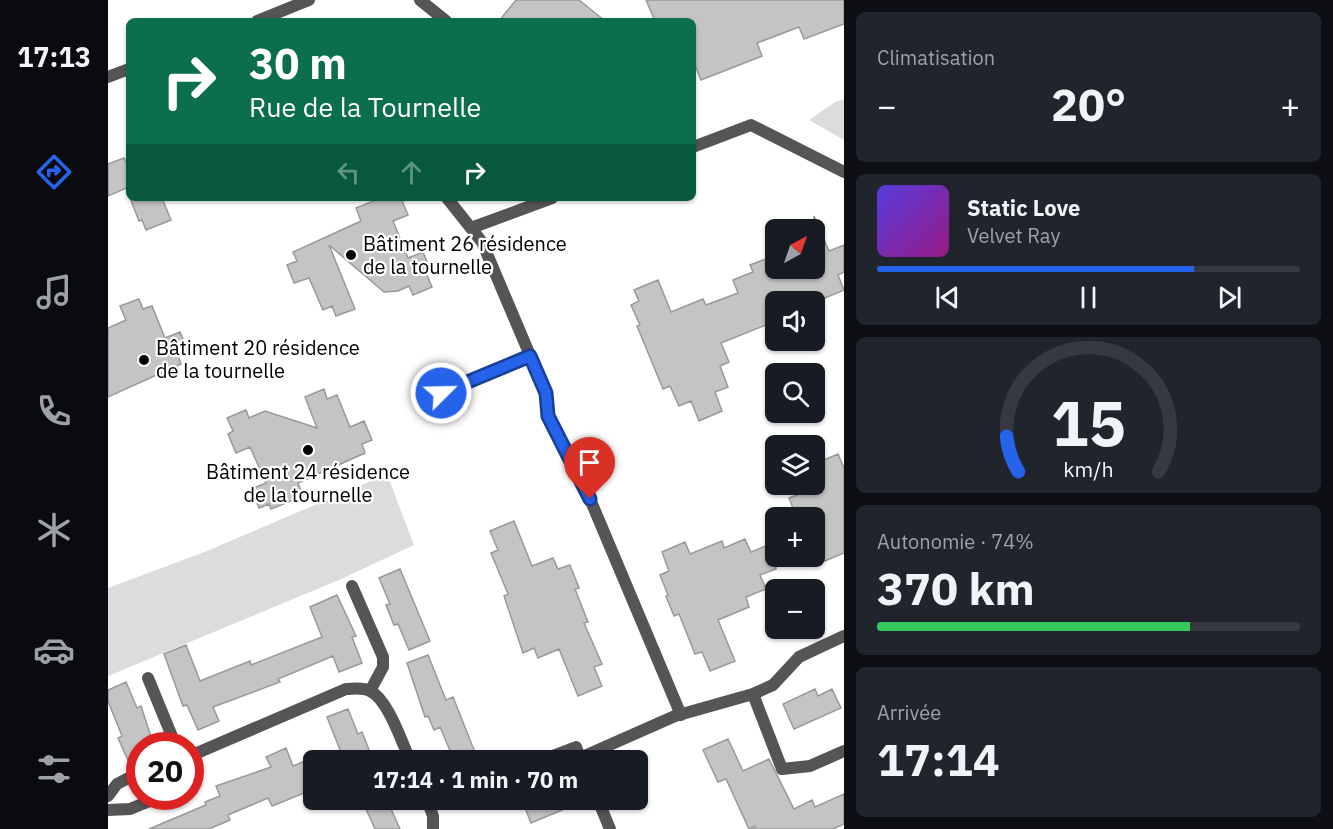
<!DOCTYPE html>
<html lang="fr">
<meta charset="utf-8">
<style>
:root{--surface:#171b24;--page:#20242c;--text:#f1f3f6;--muted:#9ea1a6;--line:#363941;--accent:#2563eb}
body{margin:0;font-family:"IBM Plex Sans",sans-serif;background:var(--page);color:var(--text);height:100vh;display:flex;flex-direction:column;font-size:22px;white-space:nowrap}
*{box-sizing:border-box;margin:0}
p{font-size:20px;color:var(--muted)}
.icon{flex:none;width:33px;height:33px;fill:none;stroke:currentColor;stroke-width:2;stroke-linecap:round;stroke-linejoin:round}
.map{position:relative;flex:1;overflow:hidden}
.sheet{display:flex;flex-direction:column;gap:12px;padding:12px;background:#0d0f14;width:489px}
.sheet>*{flex:none}
.banner{position:absolute;left:18px;top:18px;width:570px;height:183px;border-radius:9px;box-shadow:0 2px 4px #0004;background:#0b6e4f;color:#fff;overflow:hidden}
.needle{width:39px;rotate:40deg}
.tools{position:absolute;left:657px;top:219px;display:grid;gap:12px}
.tools a{display:grid;place-items:center;width:60px;height:60px;border-radius:9px;background:var(--surface);box-shadow:0 2px 4px #0004;font-size:30px}
.speed{position:absolute;left:18px;top:732px;display:flex;gap:12px;font-size:30px;font-weight:700;text-align:center}
.speed>*{display:grid;place-content:center;width:78px;height:78px;border-radius:50%;background:var(--surface);box-shadow:0 2px 4px #0004;line-height:1}
.speed .limit{border:9px solid #d22;background:#fff;color:#111}
.pin{position:absolute;display:grid;place-items:center;width:51px;height:51px;color:#fff;margin:-62px -26px;border-radius:50% 50% 50% 0;rotate:-45deg;box-shadow:0 0 6px #0007}
.pin .icon{rotate:45deg}
.me{position:absolute;width:66px;margin:-33px;rotate:67deg;stroke-linejoin:round;filter:drop-shadow(0 0 4px #0008)}
.turn{display:flex;align-items:center;gap:21px;height:126px;padding:0 24px;font-size:27px}
.turn .icon{width:78px;height:78px;stroke-width:2.5}
.turn b{display:block;font-size:42px;line-height:51px}
.lanes{display:flex;align-items:center;height:57px;padding:0 24px;background:#0003;justify-content:center;gap:30px;direction:ltr}
.lanes .off{opacity:.35}
.big{font-size:45px;font-weight:700;line-height:1.1}
.sheet .widget{flex:1;display:flex;flex-direction:column;justify-content:center;gap:9px;min-width:0;padding:0 21px;border-radius:9px;background:var(--page)}
.sheet .dial{align-items:center;gap:0}
.dial svg{height:156px;overflow:visible;fill:none;stroke:var(--line);stroke-width:7;stroke-linecap:round;text-anchor:middle}
.dial text{fill:var(--text);stroke:none}
.song{display:flex;align-items:center;gap:18px}
.cover{width:72px;height:72px;border-radius:9px;background:linear-gradient(135deg,hsl(250 70% 55%),hsl(310 70% 35%))}
.played{height:6px;border-radius:3px;background:linear-gradient(90deg,var(--accent) 75%,var(--line) 75%)}
.keys{display:flex;justify-content:space-around;direction:ltr}
.heat{display:flex;justify-content:space-between;align-items:center;font-size:33px;direction:ltr}
.charge{height:9px;border-radius:4px;background:linear-gradient(90deg,#34c759 74%,var(--line) 0)}
.trip{position:absolute;left:195px;top:750px;width:345px;height:60px;border-radius:9px;background:var(--surface);box-shadow:0 2px 4px #0004;font-weight:700;line-height:60px;text-align:center}
main{display:flex;flex:1;min-height:0}
.tabs{display:flex;flex-direction:column;width:108px;justify-content:space-around;align-items:center;background:#090b0e;color:var(--muted)}
.tabs .icon{width:42px;height:42px}
.tabs .active{color:var(--accent)}
.tabs b{font-size:27px;color:var(--text)}
.map>svg:first-child{display:block}
</style>
<main>
<nav class="tabs">
<b>17:13</b>
<svg class="icon active" aria-label="directions" viewBox="0 0 24 24"><path d="M12 3l9 9-9 9-9-9zM9 14v-3h6M13 9l2 2-2 2"/></svg>
<svg class="icon" aria-label="music" viewBox="0 0 24 24"><path d="M9 18V5l10-2v13"/><circle cx="6" cy="18" r="3"/><circle cx="16" cy="16" r="3"/></svg>
<svg class="icon" aria-label="phone" viewBox="0 0 24 24"><path d="M5 4h4l2 5-3 2q2 4 5 5l2-3 5 2v4C11 20 4 13 5 4z"/></svg>
<svg class="icon" aria-label="climate" viewBox="0 0 24 24"><path d="M12 3v18M4 7l16 10M4 17L20 7"/></svg>
<svg class="icon" aria-label="car" viewBox="0 0 24 24"><path d="M5 17H2v-5l4-1 3-4h7l3 4 3 1v5h-3M9 17h6M6 11h13"/><circle cx="7" cy="17" r="2"/><circle cx="17" cy="17" r="2"/></svg>
<svg class="icon" aria-label="filters" viewBox="0 0 24 24"><path d="M4 7h16M4 17h16"/><circle cx="9" cy="7" r="2"/><circle cx="15" cy="17" r="2"/></svg>
</nav>
<div class="map">
<svg width="736" height="829" viewBox="0 0 736 829">
<rect width="100%" height="100%" fill="#fff"/>
<path fill="#dcdcdc" d="M736,99V140L701,120L727,102Z
M279,474L306,545L231,580L0,676V588L99,551Z"/>
<path fill="#c4c4c4" stroke="#999" stroke-width="1.5" d="M408,0H471L497,21H391Z
M538,0H736V24L696,39L691,27L649,43L654,56L593,80L585,60V21H547Z
M16,158L21,168V187L0,196V164Z
M22,198H54L63,220L38,230L34,220L31,221Z
M273,198H293L300,215L285,221L300,258L315,252L323,271L318,273L324,287L305,295L301,286L290,291L276,292L221,245L247,309L228,316L224,306L215,310L201,278L186,283L179,265L189,261L185,252L253,221L248,208Z
M706,216L721,251L736,245V272L730,275L736,290L708,302H668V321L613,343L621,362L612,366L620,387L607,392L614,411L591,421L583,401L571,406L562,386L555,389L529,326L532,325L523,305L531,301L526,290L550,280L563,312L595,299L598,305L630,293L625,280L645,272L642,265L663,257L668,268H706Z
M31,299L35,309L44,306L57,338L72,332L80,351L70,355L73,364L0,397V328L18,320L12,306Z
M216,389L219,399L229,395L242,427L256,421L264,440L254,444L257,453L190,483L195,496L163,509L161,504L151,508L143,489L158,483L142,447L128,453L120,434L125,431L119,418L138,410L141,418L157,411L209,428L197,397Z
M730,454L736,468V553L717,561L715,557L706,560V518H689L681,498L689,495L685,484H706V464Z
M406,521L424,566L445,558L450,569L462,565L471,588L467,589L480,622L476,623L494,664L486,667L494,686L470,696L451,649L430,658L426,648L415,653L396,596L400,594L383,553L390,550L382,531Z
M637,539L643,552L668,542V569L652,575L658,589L638,597L641,607L610,620L627,661L602,671L594,652L587,654L571,614L566,616L558,596L560,595L552,575L561,571L554,552L577,542L582,554L614,541L616,548Z
M292,569L322,641L301,650L290,624L286,625L278,605L282,604L271,578Z
M229,595L248,636L244,637L254,663L231,672L225,656L170,679L172,682L105,707L111,721L90,730L79,705L75,706L56,654L78,645L92,681L142,661L143,665L214,637L202,607Z
M320,655L338,700L345,697L370,760H346L332,727L326,730L320,716L317,717L299,663Z
M18,682L29,708L33,706L46,746H32V764L23,767L10,738L14,736L0,701V690Z
M707,689L710,696L724,689L733,708L686,729L675,704Z
M240,709L250,734L254,732L265,760H236L219,717Z
M620,739L635,771L661,759L686,809L704,800L707,807L736,794V824L725,829H641L648,826L641,829L618,779L610,782L595,750Z
M178,748L185,766L197,761L206,780V789L164,806L160,798L120,815L122,820L101,829H41L98,805L97,802L112,796L108,786L163,767L158,757Z
M254,800H279L292,829H267Z
M414,800H478L423,823Z"/>
<g fill="none" stroke-linecap="round" stroke-linejoin="round">
<path stroke="#555" stroke-width="12" d="M312,0L338,21
M328,378L333,393L422,356"/>
<path stroke="#555" stroke-width="12" d="M149,21L201,0
M0,77L21,69
M585,147L643,125L736,172
M339,198L374,242L438,393L440,416L482,499L573,715
M363,228L444,198
M244,586L275,657V667L262,691
M40,678L68,746
M645,694L674,769L702,766L736,751
M82,756L238,689C245,689 255,687 262,691C280,699 294,743 302,760
M472,758L567,716L645,694L665,685L691,657L736,636
M434,760L468,747L473,760
M0,796L9,784L32,772
M319,800L325,816V829
M490,800L502,829
M322,807L340,800
M0,810L22,809L54,796"/>
</g>
<g fill="none" stroke-linecap="round" stroke-linejoin="round">
<g stroke="#184099" stroke-width="15">
<path id="route" d="M333,393L422,356L438,393L440,416L482,499"/>
</g>
<use href="#route" stroke="#2563eb" stroke-width="10"/>
</g>
<g fill="#000" stroke="#fff" stroke-width="2">
<circle cx="243" cy="255" r="6"/>
<circle cx="36" cy="360" r="6"/>
<circle cx="200" cy="450" r="6"/>
</g>
<g text-anchor="middle" stroke-width="4.5" stroke-linejoin="round" paint-order="stroke">
<g font-size="20" fill="#000" stroke="#fff" text-anchor="start">
<text x="255" y="251">Bâtiment 26 résidence<tspan x="255" dy="23">de la tournelle</tspan></text>
<text x="48" y="355">Bâtiment 20 résidence<tspan x="48" dy="23">de la tournelle</tspan></text>
<text x="200" y="479" text-anchor="middle">Bâtiment 24 résidence<tspan x="200" dy="23">de la tournelle</tspan></text>
</g>
</g>
</svg>
<div class="tools">
<a><svg class="needle" viewBox="-14 -14 28 28"><path d="M0-13l5 13h-10z" fill="#e53935"/><path d="M0 13l5-13h-10z" fill="#9ea1a6"/></svg></a>
<a><svg class="icon" aria-label="sound" viewBox="0 0 24 24"><path d="M4 9h4l5-4v14l-5-4H4zM17 9q2 3 0 6"/></svg></a>
<a><svg class="icon" aria-label="search" viewBox="0 0 24 24"><circle cx="10" cy="10" r="6"/><path d="M15 15l6 6"/></svg></a>
<a><svg class="icon" aria-label="layers" viewBox="0 0 24 24"><path d="M12 4l9 5-9 5-9-5zM3 14l9 5 9-5"/></svg></a>
<a>+</a>
<a>−</a>
</div>
<div class="speed"><div class="limit">20</div></div>
<div class="pin" style="left:482px;top:499px;background:#d93025"><svg class="icon" aria-label="arrive" viewBox="0 0 24 24"><path d="M6 21V4h12l-3 4 3 4H6"/></svg></div>
<svg class="me" style="left:333px;top:393px" viewBox="-20 -20 40 40"><circle r="17" fill="#2563eb" stroke="#fff" stroke-width="3"/><path d="M0-11L8 9 0 5-8 9z" fill="#fff"/></svg>
<div class="trip">17:14 · 1 min · 70 m</div>
<div class="banner">
<div class="turn"><svg class="icon" aria-label="right" viewBox="0 0 24 24"><path d="M7 20v-9h11M14 6l5 5-5 5"/></svg><div><b>30 m</b>Rue de la Tournelle</div></div>
<div class="lanes"><svg class="icon off" aria-label="left" viewBox="0 0 24 24"><path d="M17 20v-9H6M10 6l-5 5 5 5"/></svg><svg class="icon off" aria-label="ahead" viewBox="0 0 24 24"><path d="M12 20V5M6 11l6-6 6 6"/></svg><svg class="icon" aria-label="right" viewBox="0 0 24 24"><path d="M7 20v-9h11M14 6l5 5-5 5"/></svg></div>
</div>
</div>
<section class="sheet">
<div class="widget"><p>Climatisation</p>
<div class="heat"><a>−</a><b class="big">20°</b><a>+</a></div>
</div>
<div class="widget">
<div class="song"><i class="cover"></i><div><b>Static Love</b><p>Velvet Ray</p></div></div>
<div class="played"></div>
<div class="keys"><svg class="icon" aria-label="previous" viewBox="0 0 24 24"><path d="M18 5L8 12l10 7zM5 5v14"/></svg><svg class="icon" aria-label="pause" viewBox="0 0 24 24"><path d="M8 5v14M16 5v14"/></svg><svg class="icon" aria-label="next" viewBox="0 0 24 24"><path d="M6 5l10 7-10 7zM19 5v14"/></svg></div>
</div>
<div class="widget dial"><svg viewBox="0 0 100 80">
<path d="M14 69A42 42 0 1 1 86 69"/>
<path d="M14 69A42 42 0 0 1 8 51" stroke="#2563eb"/>
<text x="50" y="56" font-size="32" font-weight="700">15</text>
<text x="50" y="72" font-size="11">km/h</text>
</svg></div>
<div class="widget"><p>Autonomie · 74%</p><b class="big">370 km</b><div class="charge"></div></div>
<div class="widget"><p>Arrivée</p><b class="big">17:14</b></div>
</section>
</main>
